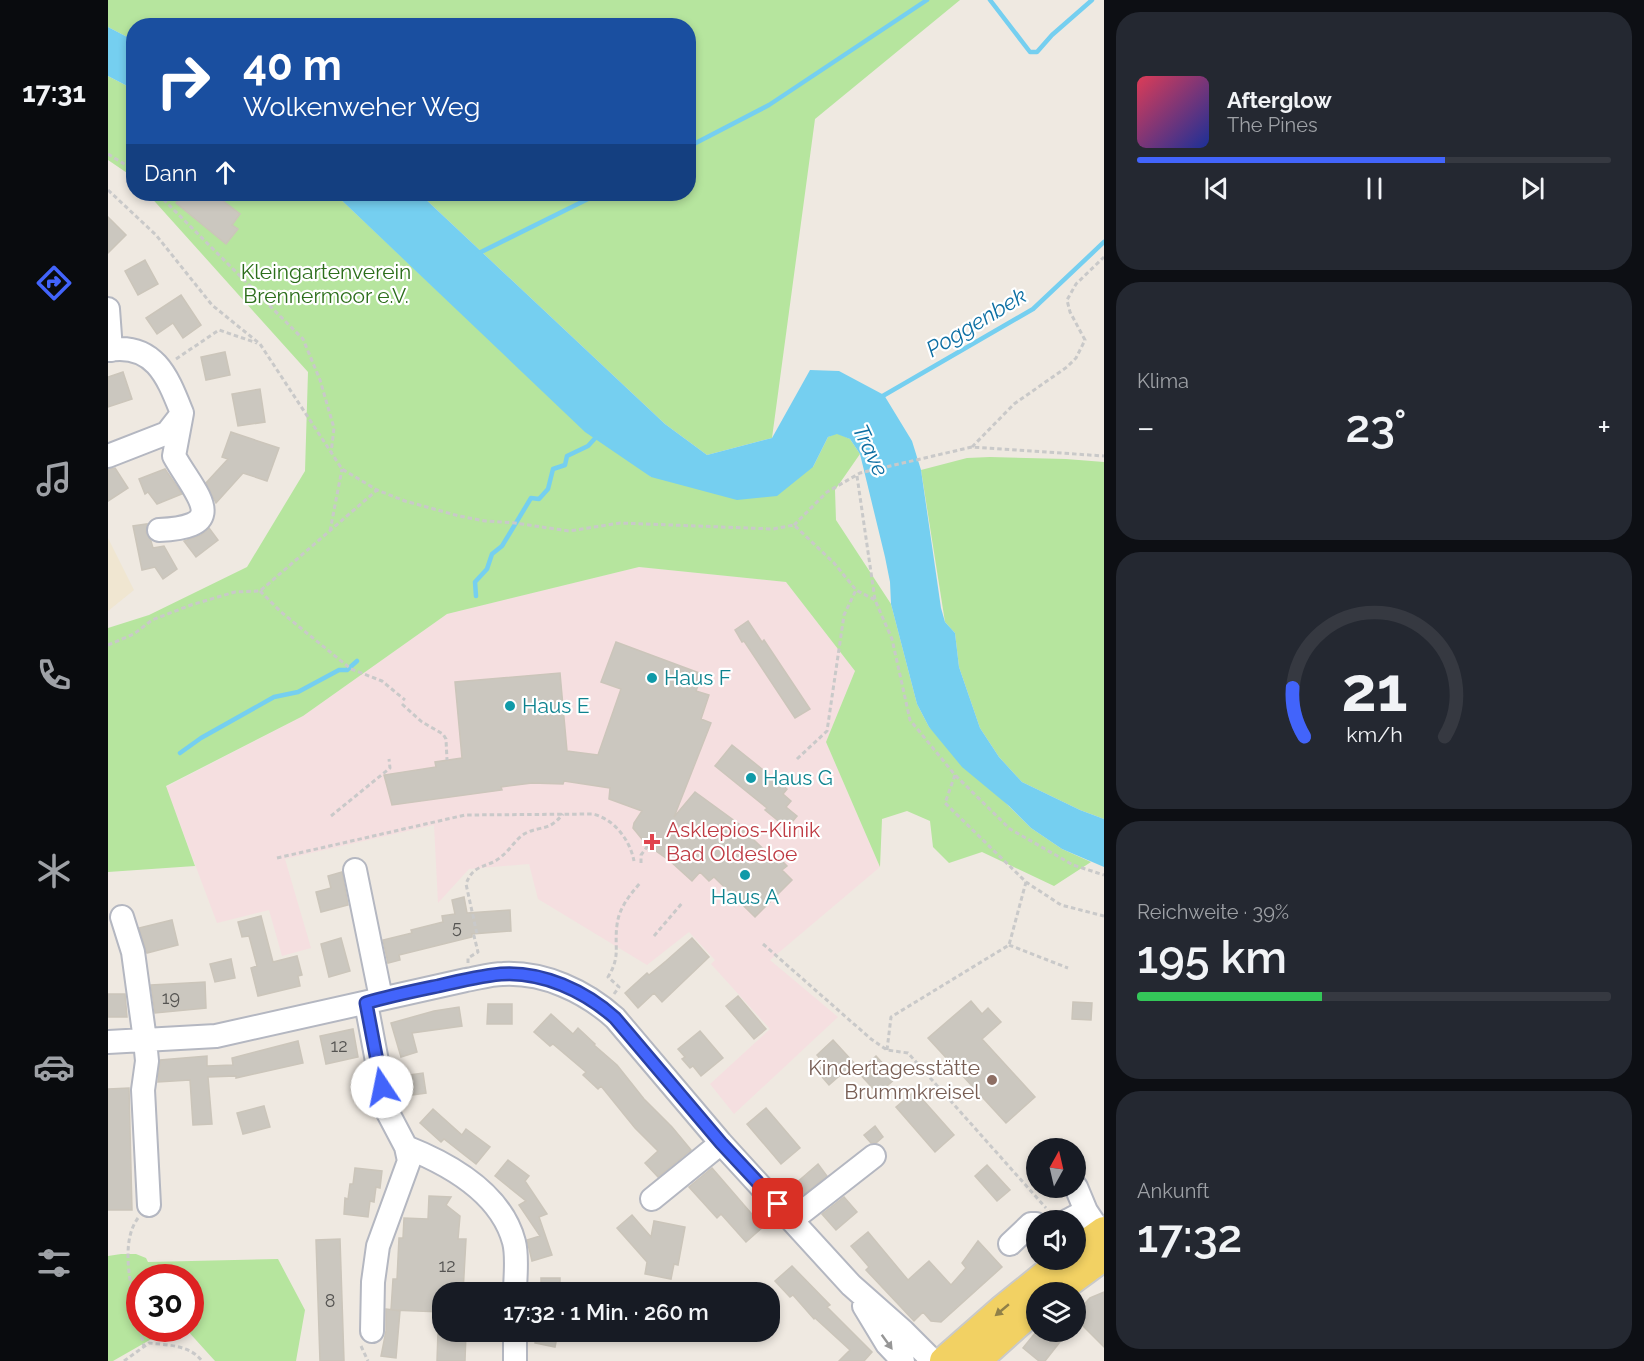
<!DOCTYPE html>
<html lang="de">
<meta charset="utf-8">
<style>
:root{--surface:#171b24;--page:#242831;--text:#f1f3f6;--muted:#9ea1a6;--line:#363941;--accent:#4264fb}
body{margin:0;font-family:Raleway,sans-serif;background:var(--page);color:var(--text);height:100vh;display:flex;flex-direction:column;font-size:22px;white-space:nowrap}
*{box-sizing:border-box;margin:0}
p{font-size:20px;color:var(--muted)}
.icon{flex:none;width:33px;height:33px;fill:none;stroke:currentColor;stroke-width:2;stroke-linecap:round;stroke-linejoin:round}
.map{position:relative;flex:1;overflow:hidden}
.drawer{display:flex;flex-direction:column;gap:12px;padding:12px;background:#0d0f14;width:540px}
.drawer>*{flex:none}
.banner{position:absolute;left:18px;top:18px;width:570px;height:183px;border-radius:24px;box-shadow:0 3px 9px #0003;background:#1a4fa0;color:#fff;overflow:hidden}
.needle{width:39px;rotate:8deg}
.tools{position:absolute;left:918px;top:1138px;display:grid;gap:12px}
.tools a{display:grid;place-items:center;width:60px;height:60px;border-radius:50%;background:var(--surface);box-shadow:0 3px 9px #0003;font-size:30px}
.speed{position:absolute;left:18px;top:1264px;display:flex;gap:12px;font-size:30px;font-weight:700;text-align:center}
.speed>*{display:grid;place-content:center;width:78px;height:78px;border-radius:50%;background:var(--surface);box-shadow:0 3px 9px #0003;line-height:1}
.speed .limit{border:9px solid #d22;background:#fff;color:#111}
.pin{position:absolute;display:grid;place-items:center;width:51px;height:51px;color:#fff;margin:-26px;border-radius:12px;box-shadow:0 3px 9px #0006}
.me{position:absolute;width:66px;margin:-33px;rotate:349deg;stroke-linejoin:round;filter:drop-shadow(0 0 4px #0008)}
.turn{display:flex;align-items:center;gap:21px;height:126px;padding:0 18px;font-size:27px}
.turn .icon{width:78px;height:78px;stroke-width:2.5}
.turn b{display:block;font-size:42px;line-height:51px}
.then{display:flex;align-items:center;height:57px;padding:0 18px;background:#0003;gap:12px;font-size:22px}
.big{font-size:45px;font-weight:600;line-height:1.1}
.drawer .card{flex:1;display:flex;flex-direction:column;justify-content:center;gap:9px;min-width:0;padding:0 21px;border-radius:24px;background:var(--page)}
.drawer .dial{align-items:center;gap:0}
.dial svg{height:156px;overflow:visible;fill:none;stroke:var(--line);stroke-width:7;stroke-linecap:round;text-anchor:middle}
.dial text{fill:var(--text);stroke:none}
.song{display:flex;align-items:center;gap:18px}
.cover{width:72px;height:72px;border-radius:9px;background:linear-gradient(135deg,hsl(350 70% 55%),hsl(230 70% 35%))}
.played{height:6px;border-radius:3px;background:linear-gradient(90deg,var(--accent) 65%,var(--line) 65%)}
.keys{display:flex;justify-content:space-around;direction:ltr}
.heat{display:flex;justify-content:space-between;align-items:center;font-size:33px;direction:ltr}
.charge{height:9px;border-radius:4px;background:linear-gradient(90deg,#34c759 39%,var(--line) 0)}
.trip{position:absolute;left:324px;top:1282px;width:348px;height:60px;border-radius:24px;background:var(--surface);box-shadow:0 3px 9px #0003;font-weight:600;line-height:60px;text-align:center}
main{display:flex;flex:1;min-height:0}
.tab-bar{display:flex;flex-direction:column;width:108px;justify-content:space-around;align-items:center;background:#090b0e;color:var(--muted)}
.tab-bar .icon{width:42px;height:42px}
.tab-bar .selected{color:var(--accent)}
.tab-bar b{font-size:27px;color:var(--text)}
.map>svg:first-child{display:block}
</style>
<main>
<nav class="tab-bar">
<b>17:31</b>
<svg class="icon selected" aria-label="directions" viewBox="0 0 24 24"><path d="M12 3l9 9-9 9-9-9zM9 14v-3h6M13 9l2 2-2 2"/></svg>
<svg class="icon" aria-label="music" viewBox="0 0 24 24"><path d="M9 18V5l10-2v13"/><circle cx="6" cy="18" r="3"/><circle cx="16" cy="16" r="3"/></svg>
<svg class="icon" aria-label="phone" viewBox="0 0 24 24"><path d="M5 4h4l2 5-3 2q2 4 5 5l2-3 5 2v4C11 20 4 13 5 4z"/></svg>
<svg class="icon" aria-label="climate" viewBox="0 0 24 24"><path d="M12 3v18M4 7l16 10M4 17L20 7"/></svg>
<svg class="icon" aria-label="car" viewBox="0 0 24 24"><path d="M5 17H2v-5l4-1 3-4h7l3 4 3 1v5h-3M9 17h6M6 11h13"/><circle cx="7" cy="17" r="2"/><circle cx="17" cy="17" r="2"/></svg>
<svg class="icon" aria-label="filters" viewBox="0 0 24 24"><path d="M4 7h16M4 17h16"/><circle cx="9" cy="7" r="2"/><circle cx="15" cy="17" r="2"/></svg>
</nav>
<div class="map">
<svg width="996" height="1361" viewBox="0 0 996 1361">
<rect width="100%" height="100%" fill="#efe9e1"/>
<path fill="#f0e6d1" d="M0,538L26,590L0,611Z"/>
<path fill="#f5dfe0" d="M531,567L678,582L747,671L718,742L772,867L662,960L730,1017L626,1114L602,1084L662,1029L603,964L607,960L581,932L539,965L430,899L421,864L361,869L330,903L326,825L177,859L203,948L174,956L161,910L109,923L58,787L195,716L339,614Z"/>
<path fill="#b6e59e" d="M0,0H852L707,119L664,438L599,455L557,424L312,194H580V26H26L25,40L0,27Z
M0,76L25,89V177L0,160Z
M40,194H227L335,296L543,477L705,467L720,437L729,433L742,439L752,454L727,490L728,520L783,604L809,704L821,727L923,828L954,849L983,862L946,886L874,852L841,863L825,847L822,821L799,811L774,819L772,867L718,742L747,671L678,582L531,567L339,614L195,716L58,786L87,866L0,872V628L41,615L139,567L197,471L200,372Z
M882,457L958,459L996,462V819L972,810L914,782L891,757L872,728L851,667L847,633L837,622L813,470L859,458Z
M13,1254H28L38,1258L40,1262L170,1259L197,1310L188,1361H107L78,1329H82V1278H32V1329H61L5,1361H0V1256Z"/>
<path fill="#75cff0" d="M0,27L25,40V89L0,76Z
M227,194H312L557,424L599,455L664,438L702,370L731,371L776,395L804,441L813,470L833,608L837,622L847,633L851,667L872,728L891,757L914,782L972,810L996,819V867L954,849L923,828L901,806L854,767L821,727L809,704L783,604L782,582L777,557L752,454L742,439L729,434L720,437L705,467L669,496L629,500L543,477L477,432Z"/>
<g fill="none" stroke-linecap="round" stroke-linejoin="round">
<path stroke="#75cff0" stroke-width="4.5" d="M882,0L922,52H929L944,35L984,0
M580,147L661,105L819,0
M369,254L490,194
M773,397L925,309L996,242
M368,596L367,582L379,569L384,554L394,546L423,498L431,499L440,489L445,469L457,465L459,456L480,446L490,435
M72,753L93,738L166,697L190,692L231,670H239L249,661"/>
</g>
<path fill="#cbc7bf" stroke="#cbc5ba" stroke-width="1.5" d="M76,194H106L132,214L124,225L130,229L118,244L68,203Z
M0,217L18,235L0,253Z
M37,260L50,284L30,295L17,271Z
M73,295L93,325L75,338L65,323L49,334L38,318Z
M117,352L122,375L98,380L93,357Z
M15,372L24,399L0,407V377Z
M152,389L157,422L130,426L124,394Z
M123,432L171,448L159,481L135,473L108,503L98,483L120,459L114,457Z
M7,468L20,488L0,501V469Z
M57,469L74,494L49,504L40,492L37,494L31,479Z
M39,524L38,532L43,541L45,548L56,546L69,569L55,579L47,567L34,570L25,526Z
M101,528L110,540L88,557L76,541L93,535Z
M640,621L654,642L656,640L702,709L687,718L636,641L634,642L627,630Z
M508,642L594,674L588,691L601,695L593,719L603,723L566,817L587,792L631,824L630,825L667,860L670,857L679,866L674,870L684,880L647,917L606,877L601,881L592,872L584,881L562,861L545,849L543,850L525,828L526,823L534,811L501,799L502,788L456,781L455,784L424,783L393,787L394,790L284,805L276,775L328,767L327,762L354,758L347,682L452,673L459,751L490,755L513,689L493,682Z
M624,745L679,789L675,794L683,801L678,807L689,816L679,828L657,810L659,808L607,766Z
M234,872L240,905L213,912L208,892L223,888L220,876Z
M356,897L359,913L402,910L403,931L364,934V937L291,955L292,960L280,963L275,940L304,933L303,930L335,922L334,916L347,914L344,900Z
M153,916L165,962L189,956L194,975L190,976L192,986L150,996L143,968L149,966L141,936L134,937L130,922Z
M64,920L70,945L39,953L31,928Z
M233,938L242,971L221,977L213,944Z
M584,938L601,957L554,1002L546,993L530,1008L517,993L539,973L541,975L558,961Z
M123,959L127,978L107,982L102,964Z
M97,982L98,1008L47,1013L43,985Z
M0,994H17L19,1017H0Z
M630,996L658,1029L646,1039L618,1006Z
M863,1001L874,1014L880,1008L893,1022L874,1039L927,1097L898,1123L820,1038Z
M965,1002L984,1003L983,1020L964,1019Z
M380,1004H404V1024H379Z
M351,1007L354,1026L304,1033L309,1052L293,1057L283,1023L326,1011Z
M443,1014L465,1034L470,1028L487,1044L486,1045L509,1065L536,1099L564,1127L583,1150L550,1177L537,1163L550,1151L527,1128L493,1086L490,1089L475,1075L478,1072L445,1044L442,1046L426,1032Z
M245,1029L250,1057L218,1064L212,1036Z
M592,1031L615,1058L593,1076L585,1066L582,1068L574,1059L577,1057L570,1049Z
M725,1040L746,1063L721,1085L709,1071L717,1064L709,1055Z
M190,1041L195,1063L128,1078V1076L100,1077L104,1124L85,1125L82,1080L50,1082L52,1060L99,1056V1066L125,1065L124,1058Z
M768,1056L788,1078L770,1094L750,1072Z
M315,1073L318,1093L290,1097L287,1077Z
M21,1088L24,1210H0V1089Z
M807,1091L846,1135L827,1152L788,1107Z
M156,1106L162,1127L135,1134L129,1113Z
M658,1108L692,1148L673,1164L639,1124Z
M325,1109L354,1135L358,1129L382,1147L368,1164L336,1139L333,1142L312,1123Z
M767,1126L775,1137L768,1143H763L756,1135Z
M400,1160L421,1176L417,1181L439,1214L431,1217L444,1255L424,1261L419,1240L432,1236L411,1205L418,1201L387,1176Z
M710,1164L719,1176L696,1194L687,1184Z
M879,1165L902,1190L889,1201L867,1176Z
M247,1168L274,1171L272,1188L268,1187L266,1202L262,1201L260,1217L236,1214L237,1198L240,1199L242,1184H245Z
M604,1168L655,1227L638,1242L613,1214L609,1218L581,1187Z
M321,1196L343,1197L338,1205L352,1216L350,1239H358L355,1293H334V1312L283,1310L285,1279H289L291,1238H295L296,1218L320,1219Z
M736,1197L749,1212L728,1230L714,1214Z
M524,1215L543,1237L546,1221L577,1227L570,1265L566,1264L563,1279L537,1274L539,1262L509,1228Z
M760,1232L800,1280L821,1261L843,1285L858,1268L854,1263L870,1241L894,1267L833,1322L823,1321L815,1312L806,1321L758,1270L761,1267L743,1246Z
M232,1239L236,1361H212L208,1240Z
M684,1266L722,1305L719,1307L764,1352L756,1361H731L742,1350L707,1318L706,1319L685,1295L682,1297L667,1281Z
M433,1278H452V1293H433Z
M996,1292V1347L968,1319V1313L982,1298Z
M278,1309L292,1311L288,1358L273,1356L278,1331Z
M330,1332H358L357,1361H329Z
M430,1332H450L447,1347L427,1343Z
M928,1332H948L955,1338L937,1361H931L915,1348Z"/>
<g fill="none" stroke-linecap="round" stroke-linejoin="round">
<g stroke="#b4b7c1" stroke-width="26">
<path id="minor" d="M0,309L3,350
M0,350C47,342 60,378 74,413
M0,456L59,433L73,415
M51,530C125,527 87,494 66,456L74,413
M247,870L273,998
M14,917L25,952L37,1040L39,1061L35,1090L41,1205
M258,1003L278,1109L298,1147C341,1164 393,1193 406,1242C410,1257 407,1277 407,1293
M0,1042L108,1036L358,980C370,978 383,974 395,974C436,972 477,991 507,1018L613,1143L743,1285L795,1331L825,1361
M968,1187L978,1211L996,1238
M544,1199L613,1143
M684,1220L766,1156
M959,1221L978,1211
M902,1244L923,1224H928
M756,1306L779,1344L795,1361
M264,1331L265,1282L270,1246L301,1161L298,1147
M407,1361V1332"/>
</g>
<g stroke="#c9c9c9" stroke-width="32">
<path id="major" d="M968,1251L996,1231
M946,1293L996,1256
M836,1361L894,1310L956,1260
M868,1361L928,1307"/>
</g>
<path stroke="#c9c9c9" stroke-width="3" stroke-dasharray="4.5 3" stroke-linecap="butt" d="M0,154L26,170
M0,190L48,235L104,305L152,344L234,469L269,490L297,501L351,516L377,521L407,523L461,531L512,523L665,529L686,525L726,563L748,590L767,600
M50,194L195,339L212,380L226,428L223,453
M68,359L111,330L149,343
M864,447L906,404L959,367L968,358L977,340L962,312L959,300L968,284L996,257
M749,476L767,600L784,639L802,720L847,775L902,829L965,865L996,875
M686,525L719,492L752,473L864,447L996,456
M222,531L234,469
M152,591L173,612L243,669L274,681L297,700
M0,645L26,634L44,620L83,605L127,592L152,591L269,490
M294,704L314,722L335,734L338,739L339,760
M689,759L719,731L736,615L748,590
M847,775L837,803L918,882L953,905L996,916
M223,816L282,768L281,759
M169,858L357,815L485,814C506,819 522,840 526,861
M533,863V855L547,836
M546,936L575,902
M655,944L763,1039L779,1050L800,1053L938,1208
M901,945L960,968
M360,963V958L370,952L366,936L369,934L358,884C366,862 380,869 394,856C402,850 409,837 418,833C435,825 440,832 455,814
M506,994L511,987L500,977C513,956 506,947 509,925C511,908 521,896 532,883
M779,1050L783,1017L901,945L918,882
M30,1218C10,1245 25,1296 32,1326
M32,1329L36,1347
M253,1346L260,1361
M16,1361L41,1343C59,1345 82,1345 94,1361"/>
<use href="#minor" stroke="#fff" stroke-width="22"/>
<use href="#major" stroke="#f2d163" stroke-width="28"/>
</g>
<defs><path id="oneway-solid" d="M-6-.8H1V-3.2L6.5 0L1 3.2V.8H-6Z" transform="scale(1.5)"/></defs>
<use fill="#908048" href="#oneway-solid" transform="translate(894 1310) rotate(140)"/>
<use fill="#969696" href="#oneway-solid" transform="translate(779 1342) rotate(54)"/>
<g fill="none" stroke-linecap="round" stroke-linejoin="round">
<g stroke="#2b41a3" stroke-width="15">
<path id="route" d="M274,1087L258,1003C281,996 306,991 330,986C351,981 372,976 393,974C434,971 477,991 507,1018L613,1143L670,1204"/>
</g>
<use href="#route" stroke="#4264fb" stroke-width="10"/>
</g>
<g fill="#0f9aa8" stroke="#fff" stroke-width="2">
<circle cx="544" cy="678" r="6"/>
<circle cx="402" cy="706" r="6"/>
<circle cx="643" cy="778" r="6"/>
<circle cx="637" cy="875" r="6"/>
</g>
<path fill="#e0444e" stroke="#fff" stroke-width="2" d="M541 833h6v6h6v6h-6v6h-6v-6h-6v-6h6z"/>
<circle fill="#8d6e63" stroke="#fff" stroke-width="2" cx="884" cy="1080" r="6"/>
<g text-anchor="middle" stroke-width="4.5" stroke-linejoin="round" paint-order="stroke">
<g font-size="18" fill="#555452">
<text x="349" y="933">5</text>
<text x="63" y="1004">19</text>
<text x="231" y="1052">12</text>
<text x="339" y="1272">12</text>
<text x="222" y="1307">8</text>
</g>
<g font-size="21" fill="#2c6e1b" stroke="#fff">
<text x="218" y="279">Kleingartenverein<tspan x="218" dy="24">Brennermoor e.V.</tspan></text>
</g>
<g font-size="21" fill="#0d838f" stroke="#fff" text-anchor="start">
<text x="556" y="685">Haus F</text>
<text x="414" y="713">Haus E</text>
<text x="655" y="785">Haus G</text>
<text x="637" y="904" text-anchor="middle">Haus A</text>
</g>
<g font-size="21" fill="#be3a42" stroke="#fff" text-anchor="start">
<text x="558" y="837">Asklepios-Klinik<tspan x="558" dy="24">Bad Oldesloe</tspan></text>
</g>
<g font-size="21" fill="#785e54" stroke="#fff" text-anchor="end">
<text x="872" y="1075">Kindertagesstätte<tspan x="872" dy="24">Brummkreisel</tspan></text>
</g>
<g font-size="22" font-style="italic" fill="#0d6fa3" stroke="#fff">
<text transform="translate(868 322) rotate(-31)" y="8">Poggenbek</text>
<text transform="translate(763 450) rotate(65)" y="8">Trave</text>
</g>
</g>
</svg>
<div class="tools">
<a><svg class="needle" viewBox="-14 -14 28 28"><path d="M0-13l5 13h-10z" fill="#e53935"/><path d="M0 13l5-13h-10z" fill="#9ea1a6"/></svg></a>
<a><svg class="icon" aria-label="sound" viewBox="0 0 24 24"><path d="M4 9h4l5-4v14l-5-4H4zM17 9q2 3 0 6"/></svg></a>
<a><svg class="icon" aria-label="layers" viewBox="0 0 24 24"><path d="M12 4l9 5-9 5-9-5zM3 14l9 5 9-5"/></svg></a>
</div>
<div class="speed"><div class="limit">30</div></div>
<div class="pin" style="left:670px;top:1204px;background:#d93025"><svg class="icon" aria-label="arrive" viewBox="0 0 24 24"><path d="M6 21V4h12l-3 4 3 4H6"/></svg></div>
<svg class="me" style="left:274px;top:1087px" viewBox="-20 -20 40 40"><circle r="19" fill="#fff"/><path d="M0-13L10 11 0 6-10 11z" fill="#4264fb"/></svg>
<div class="trip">17:32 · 1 Min. · 260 m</div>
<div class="banner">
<div class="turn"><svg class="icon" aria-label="right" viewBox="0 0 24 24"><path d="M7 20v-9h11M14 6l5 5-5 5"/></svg><div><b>40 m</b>Wolkenweher Weg</div></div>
<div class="then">Dann<svg class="icon" aria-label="ahead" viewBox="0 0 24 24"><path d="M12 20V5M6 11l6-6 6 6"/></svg></div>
</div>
</div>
<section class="drawer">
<div class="card">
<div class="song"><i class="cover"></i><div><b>Afterglow</b><p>The Pines</p></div></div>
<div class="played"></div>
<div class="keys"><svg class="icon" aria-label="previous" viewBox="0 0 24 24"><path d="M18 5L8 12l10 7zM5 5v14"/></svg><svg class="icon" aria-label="pause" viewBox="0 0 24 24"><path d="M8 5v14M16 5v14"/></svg><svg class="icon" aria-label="next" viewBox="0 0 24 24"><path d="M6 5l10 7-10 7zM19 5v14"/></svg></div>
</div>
<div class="card"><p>Klima</p>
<div class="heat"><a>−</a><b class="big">23°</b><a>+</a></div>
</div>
<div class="card dial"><svg viewBox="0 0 100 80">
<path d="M14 69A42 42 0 1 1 86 69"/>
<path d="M14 69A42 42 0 0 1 8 44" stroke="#4264fb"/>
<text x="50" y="56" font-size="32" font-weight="700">21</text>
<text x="50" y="72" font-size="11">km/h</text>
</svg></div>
<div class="card"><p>Reichweite · 39%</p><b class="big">195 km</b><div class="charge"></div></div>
<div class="card"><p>Ankunft</p><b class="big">17:32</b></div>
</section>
</main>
